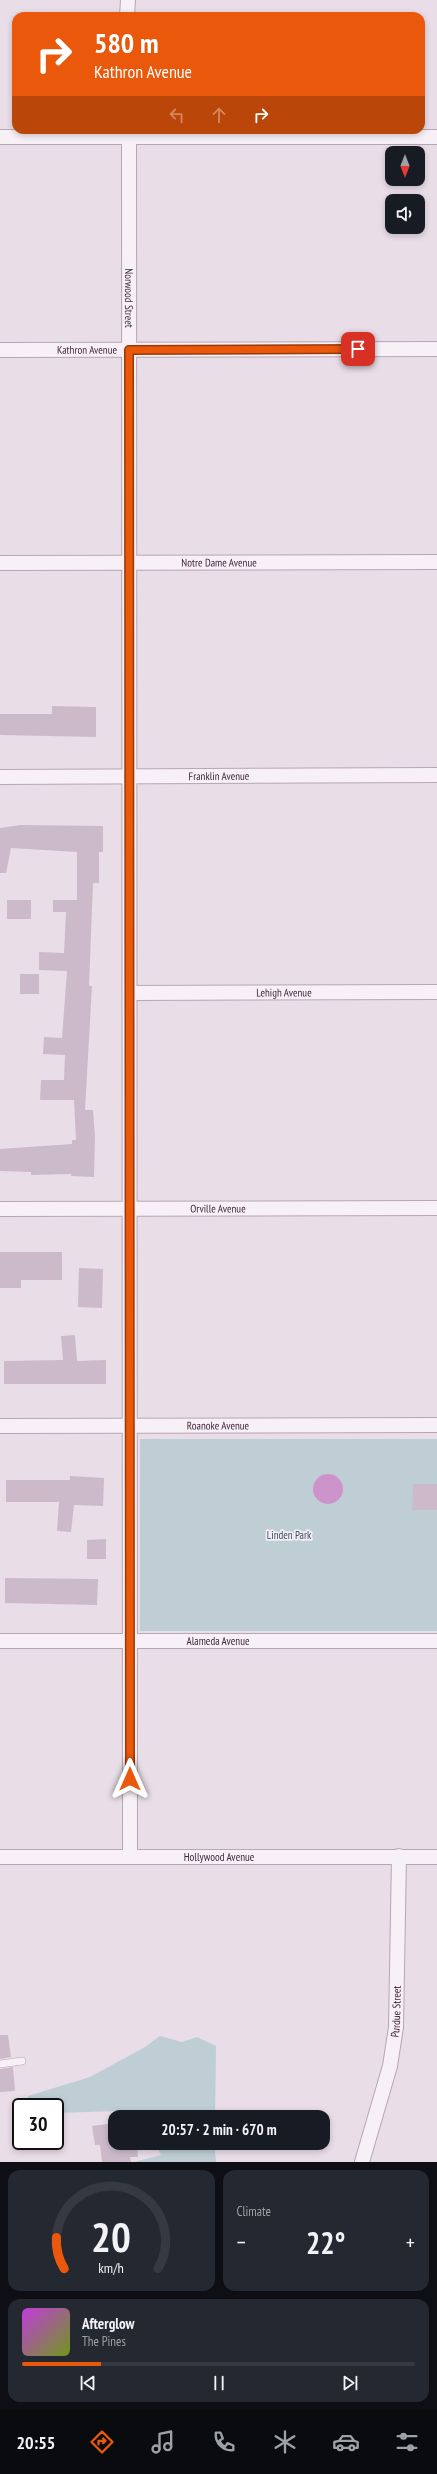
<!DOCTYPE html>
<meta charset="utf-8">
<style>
:root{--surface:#171b24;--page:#242831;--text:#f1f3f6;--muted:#9ea1a6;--line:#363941;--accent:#ea580c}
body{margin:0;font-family:"PT Sans Narrow",sans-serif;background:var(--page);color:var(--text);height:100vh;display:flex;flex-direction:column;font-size:15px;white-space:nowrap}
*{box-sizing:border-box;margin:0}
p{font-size:13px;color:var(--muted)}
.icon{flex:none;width:22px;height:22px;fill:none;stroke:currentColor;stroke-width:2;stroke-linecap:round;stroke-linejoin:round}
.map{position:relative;height:2162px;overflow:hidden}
.panel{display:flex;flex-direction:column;gap:8px;padding:8px;background:#0d0f14;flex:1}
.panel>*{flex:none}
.guide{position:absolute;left:12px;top:12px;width:413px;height:122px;border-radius:12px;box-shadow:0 2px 6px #0003;background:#ea580c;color:#fff;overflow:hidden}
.needle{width:26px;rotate:180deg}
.buttons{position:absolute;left:385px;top:146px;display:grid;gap:8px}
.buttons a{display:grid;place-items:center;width:40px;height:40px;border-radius:8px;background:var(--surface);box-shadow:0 2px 6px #0003;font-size:20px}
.speed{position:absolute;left:12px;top:2098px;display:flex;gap:8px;font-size:20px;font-weight:700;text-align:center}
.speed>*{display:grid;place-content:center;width:52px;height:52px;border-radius:50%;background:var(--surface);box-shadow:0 2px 6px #0003;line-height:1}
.speed .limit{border:2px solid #111;border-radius:6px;background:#fff;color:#111}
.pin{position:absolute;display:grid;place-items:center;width:34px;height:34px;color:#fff;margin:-17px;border-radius:8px;box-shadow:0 2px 6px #0006}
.me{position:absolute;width:44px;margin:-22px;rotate:0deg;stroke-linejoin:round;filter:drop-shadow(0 0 3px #0008)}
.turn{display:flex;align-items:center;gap:14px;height:84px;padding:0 16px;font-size:18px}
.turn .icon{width:52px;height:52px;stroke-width:2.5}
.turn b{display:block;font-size:28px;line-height:34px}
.lanes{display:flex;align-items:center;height:38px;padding:0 16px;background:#0003;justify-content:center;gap:20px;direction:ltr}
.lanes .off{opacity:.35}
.big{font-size:30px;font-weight:700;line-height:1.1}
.panel .tile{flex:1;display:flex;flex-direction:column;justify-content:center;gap:6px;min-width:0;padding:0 14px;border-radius:12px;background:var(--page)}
.panel .dial{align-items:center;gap:0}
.dial svg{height:104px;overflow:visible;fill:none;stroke:var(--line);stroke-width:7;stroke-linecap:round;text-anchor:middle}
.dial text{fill:var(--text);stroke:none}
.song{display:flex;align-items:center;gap:12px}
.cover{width:48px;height:48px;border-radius:6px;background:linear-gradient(135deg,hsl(290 70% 55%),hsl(80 70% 35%))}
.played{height:4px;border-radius:2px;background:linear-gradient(90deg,var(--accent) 20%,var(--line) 20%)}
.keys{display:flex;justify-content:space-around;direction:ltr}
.heat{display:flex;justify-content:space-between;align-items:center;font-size:22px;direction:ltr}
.panel .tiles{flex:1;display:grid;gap:8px;grid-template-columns:1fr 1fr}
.tile:last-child{grid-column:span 2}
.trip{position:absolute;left:108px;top:2110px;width:222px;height:40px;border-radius:12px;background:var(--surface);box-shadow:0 2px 6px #0003;font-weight:700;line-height:40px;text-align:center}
.tab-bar{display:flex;height:64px;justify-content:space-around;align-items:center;background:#090b0e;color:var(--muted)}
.tab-bar .icon{width:28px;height:28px}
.tab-bar .on{color:var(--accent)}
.tab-bar b{font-size:18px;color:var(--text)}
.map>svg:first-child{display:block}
</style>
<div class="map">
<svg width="437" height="2162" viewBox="0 0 437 2162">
<rect width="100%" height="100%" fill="#e9dde7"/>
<path fill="#beced4" d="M140,1439H437V1631H140Z
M160,2036L182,2042L197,2037L216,2046L215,2117H128L116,2111L58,2113H55V2107H25L28,2096L90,2077L145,2047Z
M155,2143H214L216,2162H134L161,2155Z"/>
<path fill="#cd94cb" d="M313 1489a15 15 0 1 1 30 0a15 15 0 1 1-30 0Z"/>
<path fill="#ccbaca" d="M52,706L96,707V737L0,735V714H52Z
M21,825L103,826V852H99V883H93L89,986H92L85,1110H93L95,1137L94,1177L71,1176V1174L31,1175V1172L0,1171V1149L72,1144V1140H76L74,1100H40L41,1080H64L65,1055L43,1054L44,1037L62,1038L67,971L39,970V952L64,953L66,912H53V900H77V852L11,848L6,873H0V828Z
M7,900H31V919H7Z
M20,974H39V994H20Z
M0,1252H62V1280H21V1288H0Z
M79,1268L103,1269L102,1308L78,1307Z
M75,1335L77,1361L106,1360V1384H4V1361L63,1360L61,1336Z
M70,1476L104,1478L103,1506L74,1505L71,1532L57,1531L59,1502H6V1480H70Z
M413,1484H437V1510H412Z
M106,1539V1559H87V1540Z
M5,1578L98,1579L97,1605L5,1603Z
M0,2035H8L11,2057L0,2059Z
M13,2067L15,2091L0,2092V2069Z
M115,2123V2143H137L138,2157H130L131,2162H102L100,2145H95L92,2126Z"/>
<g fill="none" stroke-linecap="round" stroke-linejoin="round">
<g stroke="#b7a6b4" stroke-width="8">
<path id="lane" d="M0,2064L22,2061"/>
</g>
<g stroke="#b7a6b4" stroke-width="16">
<g id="street">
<path d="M127,16L128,0"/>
<path id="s1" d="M129,130L130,1857"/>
<path d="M0,137H437"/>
<path id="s2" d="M0,350L437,349"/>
<path id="s3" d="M0,563L437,562"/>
<path id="s4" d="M0,777L437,775"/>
<path id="s5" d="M130,993L437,992"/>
<path id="s6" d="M0,1209L437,1208"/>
<path id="s7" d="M0,1426L437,1425"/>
<path id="s8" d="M0,1641H437"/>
<path id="s9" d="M0,1857H437"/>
<path id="s10" d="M362,2162L390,2066L396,2027L399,1856"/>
</g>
</g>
<use href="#lane" stroke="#f7f0f6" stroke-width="7"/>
<use href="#street" stroke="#f7f0f6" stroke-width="14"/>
</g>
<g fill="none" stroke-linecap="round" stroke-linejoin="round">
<g stroke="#983908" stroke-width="10">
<path id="route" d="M130,1779L129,350L358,349"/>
</g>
<use href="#route" stroke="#ea580c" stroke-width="7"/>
</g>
<g text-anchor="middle" stroke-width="3.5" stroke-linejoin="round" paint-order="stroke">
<g font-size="11" fill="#41253d" stroke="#f6edf5">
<text dy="4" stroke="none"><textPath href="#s1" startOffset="168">Norwood Street</textPath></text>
<text dy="4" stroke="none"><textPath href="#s2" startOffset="87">Kathron Avenue</textPath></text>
<text dy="4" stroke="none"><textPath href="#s3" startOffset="219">Notre Dame Avenue</textPath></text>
<text dy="4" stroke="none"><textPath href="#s4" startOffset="219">Franklin Avenue</textPath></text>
<text dy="4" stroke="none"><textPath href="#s5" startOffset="154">Lehigh Avenue</textPath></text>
<text dy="4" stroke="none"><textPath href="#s6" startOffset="218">Orville Avenue</textPath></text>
<text dy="4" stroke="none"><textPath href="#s7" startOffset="218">Roanoke Avenue</textPath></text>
<text dy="4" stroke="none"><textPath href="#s8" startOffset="218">Alameda Avenue</textPath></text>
<text dy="4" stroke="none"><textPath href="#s9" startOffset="219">Hollywood Avenue</textPath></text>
<text dy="4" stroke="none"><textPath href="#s10" startOffset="155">Purdue Street</textPath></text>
</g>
<g font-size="11" fill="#314f5e" stroke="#f6edf5">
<text x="289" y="1539">Linden Park</text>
</g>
</g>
</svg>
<div class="buttons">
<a><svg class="needle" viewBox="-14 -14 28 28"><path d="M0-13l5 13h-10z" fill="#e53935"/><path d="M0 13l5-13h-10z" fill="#9ea1a6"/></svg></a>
<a><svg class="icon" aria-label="sound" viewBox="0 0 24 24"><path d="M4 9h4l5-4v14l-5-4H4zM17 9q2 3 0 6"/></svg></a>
</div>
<div class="speed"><div class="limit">30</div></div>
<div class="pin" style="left:358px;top:349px;background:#d93025"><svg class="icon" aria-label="arrive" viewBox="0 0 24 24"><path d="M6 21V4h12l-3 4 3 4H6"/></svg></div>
<svg class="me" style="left:130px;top:1779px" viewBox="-20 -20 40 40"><path d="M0-17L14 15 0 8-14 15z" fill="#ea580c" stroke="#fff" stroke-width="4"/></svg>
<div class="trip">20:57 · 2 min · 670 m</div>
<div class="guide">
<div class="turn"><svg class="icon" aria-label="right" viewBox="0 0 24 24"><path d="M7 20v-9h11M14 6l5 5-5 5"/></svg><div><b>580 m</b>Kathron Avenue</div></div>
<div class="lanes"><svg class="icon off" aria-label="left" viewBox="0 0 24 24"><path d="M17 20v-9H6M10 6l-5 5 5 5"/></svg><svg class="icon off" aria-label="ahead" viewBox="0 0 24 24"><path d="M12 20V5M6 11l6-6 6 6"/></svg><svg class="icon" aria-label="right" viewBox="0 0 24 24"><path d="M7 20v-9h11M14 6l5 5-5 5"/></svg></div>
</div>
</div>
<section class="panel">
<div class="tiles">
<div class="tile dial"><svg viewBox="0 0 100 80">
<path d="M14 69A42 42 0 1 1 86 69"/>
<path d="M14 69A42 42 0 0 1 8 45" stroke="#ea580c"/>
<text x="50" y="56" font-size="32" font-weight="700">20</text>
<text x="50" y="72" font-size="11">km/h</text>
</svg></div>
<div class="tile"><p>Climate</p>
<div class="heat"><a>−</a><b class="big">22°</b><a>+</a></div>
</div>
<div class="tile">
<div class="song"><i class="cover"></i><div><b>Afterglow</b><p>The Pines</p></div></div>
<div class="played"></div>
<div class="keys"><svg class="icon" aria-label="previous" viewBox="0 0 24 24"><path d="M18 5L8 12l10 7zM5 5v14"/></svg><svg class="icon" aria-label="pause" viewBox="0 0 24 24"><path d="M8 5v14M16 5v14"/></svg><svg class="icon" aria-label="next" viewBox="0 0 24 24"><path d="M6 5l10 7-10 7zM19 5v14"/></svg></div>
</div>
</div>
</section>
<nav class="tab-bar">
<b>20:55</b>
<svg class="icon on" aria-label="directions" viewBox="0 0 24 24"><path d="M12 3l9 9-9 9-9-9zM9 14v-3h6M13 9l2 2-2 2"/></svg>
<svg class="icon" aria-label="music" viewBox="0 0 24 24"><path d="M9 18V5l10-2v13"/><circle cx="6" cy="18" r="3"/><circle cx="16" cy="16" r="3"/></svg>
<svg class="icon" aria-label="phone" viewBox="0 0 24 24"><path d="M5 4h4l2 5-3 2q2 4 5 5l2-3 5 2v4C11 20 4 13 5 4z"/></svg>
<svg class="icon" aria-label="climate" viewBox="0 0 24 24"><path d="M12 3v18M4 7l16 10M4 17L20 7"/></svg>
<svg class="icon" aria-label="car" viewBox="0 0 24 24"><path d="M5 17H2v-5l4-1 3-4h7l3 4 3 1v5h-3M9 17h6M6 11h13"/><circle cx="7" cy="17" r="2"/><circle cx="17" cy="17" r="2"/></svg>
<svg class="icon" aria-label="filters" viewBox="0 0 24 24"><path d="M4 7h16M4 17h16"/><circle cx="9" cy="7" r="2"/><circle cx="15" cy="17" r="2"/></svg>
</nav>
